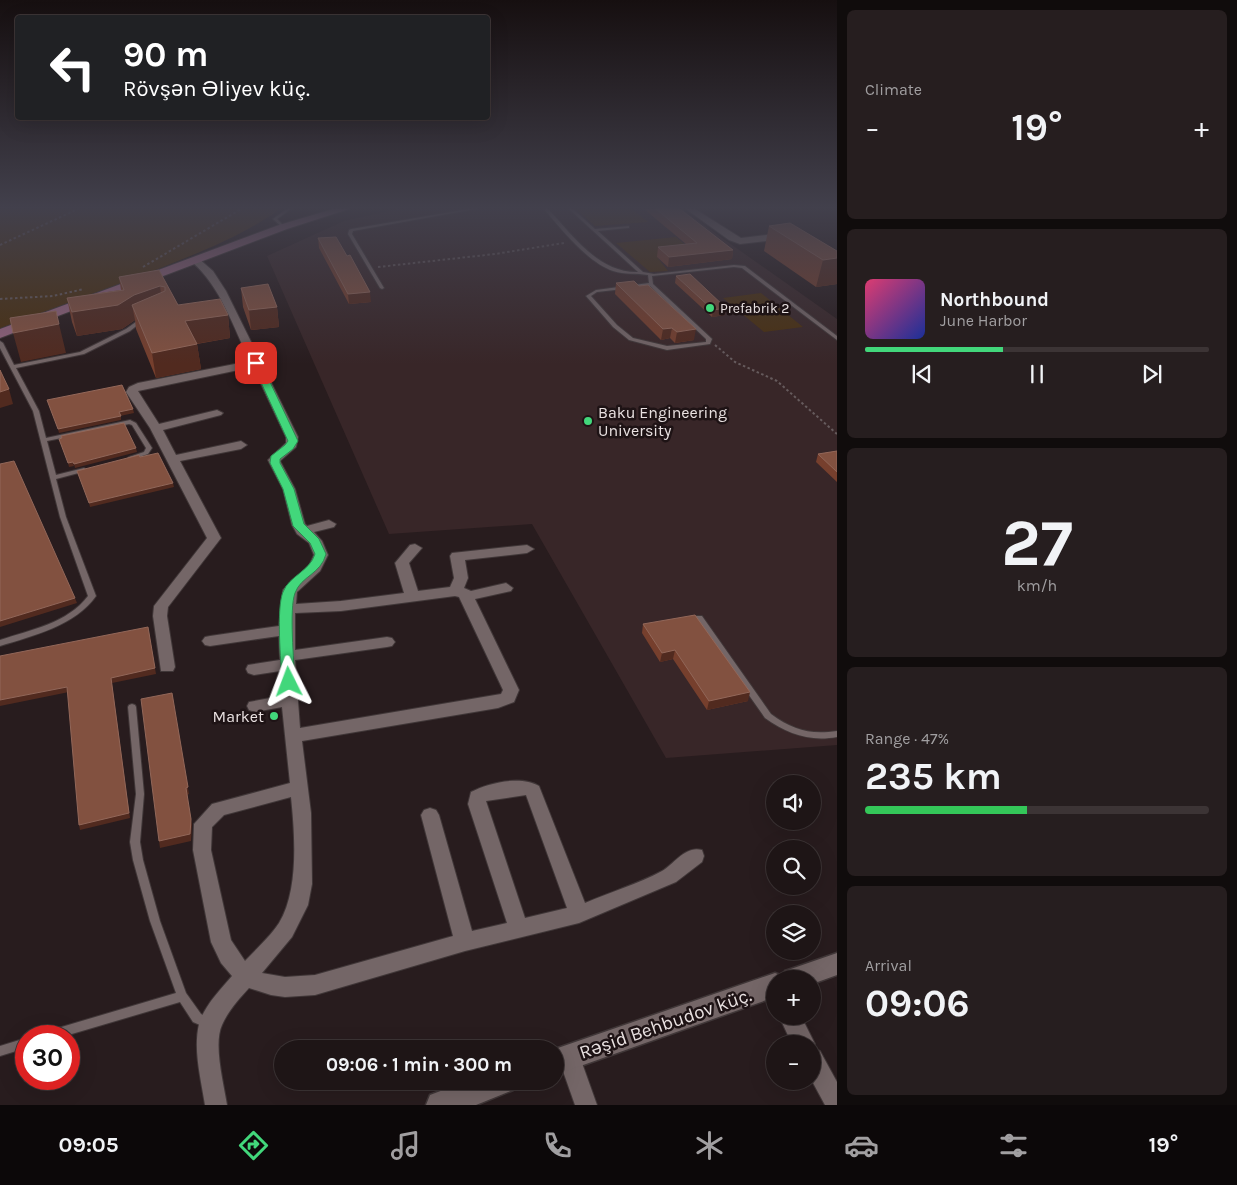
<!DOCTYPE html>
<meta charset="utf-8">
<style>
:root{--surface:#1e1516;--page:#261e1f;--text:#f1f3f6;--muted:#a19fa1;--line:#3c3435;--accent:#42d77b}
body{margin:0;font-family:Karla,sans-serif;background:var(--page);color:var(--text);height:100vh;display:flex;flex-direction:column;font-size:19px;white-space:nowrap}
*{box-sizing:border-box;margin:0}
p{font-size:16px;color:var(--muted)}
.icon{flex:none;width:28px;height:28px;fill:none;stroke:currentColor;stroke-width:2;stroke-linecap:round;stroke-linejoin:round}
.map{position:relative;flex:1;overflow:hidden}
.drawer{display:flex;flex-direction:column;gap:10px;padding:10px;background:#100c0c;width:400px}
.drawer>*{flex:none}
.banner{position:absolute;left:15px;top:15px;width:475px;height:105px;border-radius:5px;box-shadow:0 5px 20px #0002,0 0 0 1px var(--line);background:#202124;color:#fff;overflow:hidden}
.buttons{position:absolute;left:766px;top:775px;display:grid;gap:10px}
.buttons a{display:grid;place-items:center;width:55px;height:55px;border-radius:50%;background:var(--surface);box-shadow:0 5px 20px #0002,0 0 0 1px var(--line);font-size:25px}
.speed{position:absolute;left:15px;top:1025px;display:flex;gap:10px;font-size:25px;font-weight:700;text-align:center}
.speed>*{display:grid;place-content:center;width:65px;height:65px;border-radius:50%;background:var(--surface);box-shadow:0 5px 20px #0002,0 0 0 1px var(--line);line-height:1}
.speed .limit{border:8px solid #d22;background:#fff;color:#111}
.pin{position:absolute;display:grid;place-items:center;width:42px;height:42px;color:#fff;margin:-21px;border-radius:10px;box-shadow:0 2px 8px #0006}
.me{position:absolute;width:55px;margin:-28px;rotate:357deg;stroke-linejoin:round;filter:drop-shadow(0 0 4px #0008)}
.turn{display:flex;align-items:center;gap:18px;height:105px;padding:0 25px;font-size:22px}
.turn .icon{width:65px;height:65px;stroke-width:2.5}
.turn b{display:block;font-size:35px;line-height:42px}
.big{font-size:38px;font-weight:700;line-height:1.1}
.drawer .card{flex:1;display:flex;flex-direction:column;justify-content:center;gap:8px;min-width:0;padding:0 18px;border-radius:8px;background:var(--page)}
.drawer .dial{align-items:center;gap:0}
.dial b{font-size:65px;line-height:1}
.song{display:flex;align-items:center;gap:15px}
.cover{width:60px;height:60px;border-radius:8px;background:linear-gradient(135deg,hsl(340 70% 55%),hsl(230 70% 35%))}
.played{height:5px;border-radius:2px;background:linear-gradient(90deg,var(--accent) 40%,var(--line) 40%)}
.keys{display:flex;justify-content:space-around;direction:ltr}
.heat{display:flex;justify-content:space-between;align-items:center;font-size:28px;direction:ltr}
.charge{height:8px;border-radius:4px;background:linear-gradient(90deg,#34c759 47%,var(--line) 0)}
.trip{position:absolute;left:274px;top:1040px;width:290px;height:50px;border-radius:25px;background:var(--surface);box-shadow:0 5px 20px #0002,0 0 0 1px var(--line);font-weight:700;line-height:50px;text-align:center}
.menu{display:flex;height:80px;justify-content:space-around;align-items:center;background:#0c0809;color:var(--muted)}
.menu .icon{width:35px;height:35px}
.menu .on{color:var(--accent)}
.menu b{font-size:22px;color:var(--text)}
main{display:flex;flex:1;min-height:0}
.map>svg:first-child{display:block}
</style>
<main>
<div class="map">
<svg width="837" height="1105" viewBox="0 0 837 1105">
<rect width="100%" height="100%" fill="#281c1e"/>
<path fill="#382628" d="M398,209H681L837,319V745L666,758L532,524L389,534L267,256L344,221Z"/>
<path fill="#4a3010" d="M0,209H280C245,234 208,249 168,265C113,288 56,309 0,329Z
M576,209H632L648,222L595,226Z
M676,237L695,253L657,257L668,271L650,272L616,243Z
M761,293L803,327L764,332L723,298Z"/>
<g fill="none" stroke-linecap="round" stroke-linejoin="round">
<g stroke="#403738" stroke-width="2">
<path id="service" d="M287,209H291L277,219L285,227L283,228L273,219Z
M468,209H476L353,231L352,234L384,288L382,289L380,288L348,234L349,230L351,229Z
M544,209H548C573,235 598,273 638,272L569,209H573L595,229L629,226V228H628L598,231L643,272L654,274L734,265L745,266L837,336V340L742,268L734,267L652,276L653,284L711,338L712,339L710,344L667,350L629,340L613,327L586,296L596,290L649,283L648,275C636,273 625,275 613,271C587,262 562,230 544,209ZM650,286L706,339V342L667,346L633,338L617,325L591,296L597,292Z
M140,319L144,320L130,331L84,354L16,368L39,411L46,438L130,420L136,423L152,448L148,454L133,459H129L128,458L129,457L144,452L146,448L132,425L129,424L47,441L56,475L84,468L87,470L86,471L56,479L66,517L96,596C76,625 33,636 0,646V640C30,630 68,623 88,596L60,517L33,411L0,348V341L3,343L14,365L80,352L126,329Z
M696,616H702L771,714C793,730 810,735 837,731V737C810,742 787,734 765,718L696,620L695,618Z
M132,704L135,705L136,707L144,794L140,842L143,860L160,921L186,993L201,1014L211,1019L212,1023L211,1027L207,1028L193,1022L180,1002L65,1036H43L44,1032L48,1031L176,993L150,921L133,860L130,842L136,794L128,707L129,705Z
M26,1038V1048L0,1056V1046Z"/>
</g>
<g stroke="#403738" stroke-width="2">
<path id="minor" d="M686,209H695L741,238L784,233L788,236L784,239L740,244L729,240Z
M192,258H198L213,271L226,291L298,437L296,447L280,461L295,489L305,524L307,526L329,520L336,524L334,527L314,532L322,541L328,555L320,571L297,592L296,604L341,601L404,593L395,563L410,545L415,544L422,548L409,563L418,591L450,587L454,578L450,556L452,553L527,545L534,549L527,553L465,560L468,578L464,588L471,591L506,583L513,588L511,591L475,599L519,690L514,702L498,708L302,741L311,813L312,884L308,905L292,937L262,973L285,977L315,975L453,936L421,815L424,810L430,808L436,810L439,815L472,931L507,923L468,804L471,792C488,783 521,775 539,786L585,903C610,892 638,884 662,871C675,863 686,845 702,850L704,856L702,862L676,882L579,923L465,951L315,995L285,997L271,995L249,988C239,999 228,1011 222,1025C213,1044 224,1085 227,1105H205C201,1079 193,1050 199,1024C204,1006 221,989 232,976L221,963L211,942L193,850L194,824L212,804L290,783L282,707L255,712L249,710L247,706L249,702L281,696L280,671L254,675L248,673L246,669L248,665L280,660L279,636L210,646L205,645L202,641L205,637L210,636L279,626L283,590L309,566L314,555L309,543L297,534L292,525L283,489L268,460L286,443V437L253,367L138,391L159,424L217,410L223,413L221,415L163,430L176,455L241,441L247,445L241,449L180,461L221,538L168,607L167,616L175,667L173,671H161L153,616L154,606L207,538L150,428L126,392L129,387L138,383L250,361C233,327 221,287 192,262ZM455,596L459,597L503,690L501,694L300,728L295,660L387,647L392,646L395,642L392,638L387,637L295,650V613L341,611ZM526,795L567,908L525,918L486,801ZM291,797C295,835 299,890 279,923C270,937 256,949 245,961L231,940L211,850L212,827L224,815Z
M779,1016H801L815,1044L813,1048L820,1051L837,1082V1105H825L812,1081V1044H792Z
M569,1046L577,1049L597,1105H575L558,1057L561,1049Z"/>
</g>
<g stroke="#403738" stroke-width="3">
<path id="tertiary" d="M837,953V975L812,984V979H775V997L555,1075V1049L775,973L783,976L785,971Z
M467,1081H517L513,1090L476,1105H426L430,1095Z"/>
</g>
<g stroke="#403738" stroke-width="2">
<path id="secondary" d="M333,209H349L287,229L0,338V329L279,225Z"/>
</g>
<path stroke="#665b5d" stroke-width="2" stroke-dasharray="2.5 2.5" stroke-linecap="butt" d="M0,245L78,209
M143,267L241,209
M378,267L495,254L564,243
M0,299L53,296L84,289
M715,345L735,362L777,381L837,434"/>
<use href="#service" fill="#746667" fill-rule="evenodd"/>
<use href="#minor" fill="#746667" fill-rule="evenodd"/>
<use href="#tertiary" fill="#746667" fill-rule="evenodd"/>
<use href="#secondary" fill="#92647d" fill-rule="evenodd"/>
</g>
<path fill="#763f2d" d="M644,209H680L733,250L732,259L668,267L657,257L658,247L686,244Z
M769,226L837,251V284L816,287L764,251Z
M318,238L347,256L371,302L349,304L319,248Z
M159,270L178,305L228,315L230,338L197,344L201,369L156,378L136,329L135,320L122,329L77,336L72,322L67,298L121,290L119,277Z
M676,276L725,315L712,317L675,283Z
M616,283L694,340L675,343L670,338L661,340L615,294Z
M241,288L277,307L279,327L251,330L243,307Z
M837,451V482L816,462L818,454Z
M643,624L748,701L707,710L673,659L660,662L642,633Z"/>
<path fill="#512a1f" d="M733,250L732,259L668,267L669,257Z
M837,258V284L816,287L823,260Z
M160,286L163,309L132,305L135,320L122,329L77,336L72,312L134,295Z
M370,292L371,302L349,304L348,294Z
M277,307L279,327L251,330L249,310Z
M726,308L725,315L712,317L713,310Z
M228,315L230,338L189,345L185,321Z
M59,324L66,353L21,362L13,333Z
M672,328L670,338L661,340L663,329Z
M696,329L694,340L675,343L677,332Z
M197,344L201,369L156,378L152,353Z
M9,389L13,404L0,408V392Z
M133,409L134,413L120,416L119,412Z
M121,416V420L59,433L58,429Z
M136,448L137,452L75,468L74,464Z
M73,462L74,466L69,467L68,463Z
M173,483L174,487L90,507L89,503Z
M75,598L77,603L0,627V621Z
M148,627L156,674L112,683L130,818L80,830L79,825L111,678Z
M675,650L673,659L660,662L662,653Z
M67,687L69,692L0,706V700Z
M750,692L748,701L707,710L709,701Z
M172,693L189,794L187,795L192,825L191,841L160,848L159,841L186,788Z"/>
<path fill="#825140" stroke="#926759" d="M656,209H680L733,250L669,257L658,247L697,243Z
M790,223L837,251V258L823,260L769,226Z
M336,237L347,256L350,255L370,292L348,294L318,238Z
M159,270L178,305L220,299L228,315L185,321L197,344L152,353L132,305L165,291V287L160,286L134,295L118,305L72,312L67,298L124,290L119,277Z
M690,274L726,308L713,310L676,276Z
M634,281L639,286L648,285L696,329L677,332L672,328L663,329L616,283Z
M268,284L277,307L249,310L241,288Z
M56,311L59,324L13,333L10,318Z
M0,370L9,389L0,392Z
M122,385L133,409L119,412L121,416L58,429L47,400Z
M124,423L136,448L74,464L73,462L68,463L59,439L62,438L61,436Z
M837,451V472L818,454Z
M158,453L173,483L89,503L77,471L139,455L140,457Z
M14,461L75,598L0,621V464Z
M695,615L750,692L709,701L675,650L662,653L643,624Z
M148,627L155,668L111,678L129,813L79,825L67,687L0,700V656Z
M172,693L188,787L186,788L191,819L190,834L159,841L141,699Z"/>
<linearGradient id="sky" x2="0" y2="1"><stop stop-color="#160f10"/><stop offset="0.57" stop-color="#42404c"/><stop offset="1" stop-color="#42404c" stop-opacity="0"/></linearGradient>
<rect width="837" height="364" fill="url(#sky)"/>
<path fill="#42d77b" stroke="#2b8c50" d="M256,360L261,363L298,441L293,449L280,459V463L294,489L304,524L319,539L326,554C321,574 301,576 295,593C289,609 294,662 295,682L289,687L282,682C281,662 276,609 283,592C289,576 310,571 315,554L310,543L293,526L283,489L270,463L271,456L285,445L288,441L252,363Z"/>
<g fill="#42d77b" stroke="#1e1315" stroke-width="2">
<circle cx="710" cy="308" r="5"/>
<circle cx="588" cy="421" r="5"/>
<circle cx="274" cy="716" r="5"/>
</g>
<g text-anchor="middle" stroke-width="5" stroke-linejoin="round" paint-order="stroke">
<g font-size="14" fill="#e9e1e1" stroke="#1e1315" text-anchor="start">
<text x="720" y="313">Prefabrik 2</text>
</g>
<g font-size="16" fill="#e9e1e1" stroke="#1e1315" text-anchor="start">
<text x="598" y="418">Baku Engineering<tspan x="598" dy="18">University</tspan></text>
<text x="264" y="722" text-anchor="end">Market</text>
</g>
<g font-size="19" fill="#e9e1e1" stroke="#1e1315">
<text transform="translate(665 1023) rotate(-19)" y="7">Rəşid Behbudov küç.</text>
</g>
</g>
</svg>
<div class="buttons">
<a><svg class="icon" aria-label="sound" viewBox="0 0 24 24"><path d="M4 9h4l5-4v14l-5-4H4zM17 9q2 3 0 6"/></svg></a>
<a><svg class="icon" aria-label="search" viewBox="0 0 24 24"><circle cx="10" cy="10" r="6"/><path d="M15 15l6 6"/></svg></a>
<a><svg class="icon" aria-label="layers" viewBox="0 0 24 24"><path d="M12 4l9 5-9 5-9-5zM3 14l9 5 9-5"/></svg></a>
<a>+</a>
<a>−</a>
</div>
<div class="speed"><div class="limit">30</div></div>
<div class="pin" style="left:256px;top:363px;background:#d93025"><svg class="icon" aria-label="arrive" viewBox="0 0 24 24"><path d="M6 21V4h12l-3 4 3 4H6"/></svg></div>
<svg class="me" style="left:289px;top:682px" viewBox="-20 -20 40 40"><path d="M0-17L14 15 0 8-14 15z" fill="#42d77b" stroke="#fff" stroke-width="4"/></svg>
<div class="trip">09:06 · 1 min · 300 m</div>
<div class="banner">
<div class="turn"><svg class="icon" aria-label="left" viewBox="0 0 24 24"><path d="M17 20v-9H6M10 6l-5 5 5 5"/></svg><div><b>90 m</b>Rövşən Əliyev küç.</div></div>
</div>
</div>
<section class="drawer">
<div class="card"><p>Climate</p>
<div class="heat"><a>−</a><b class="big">19°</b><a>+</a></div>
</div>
<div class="card">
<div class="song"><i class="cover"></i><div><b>Northbound</b><p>June Harbor</p></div></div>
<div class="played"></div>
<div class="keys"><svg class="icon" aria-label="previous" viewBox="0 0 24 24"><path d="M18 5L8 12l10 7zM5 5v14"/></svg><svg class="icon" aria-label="pause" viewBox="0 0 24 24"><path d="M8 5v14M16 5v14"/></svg><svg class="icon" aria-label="next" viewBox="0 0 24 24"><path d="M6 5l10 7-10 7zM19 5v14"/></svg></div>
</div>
<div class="card dial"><b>27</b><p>km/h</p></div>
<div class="card"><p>Range · 47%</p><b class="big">235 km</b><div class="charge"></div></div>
<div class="card"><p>Arrival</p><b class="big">09:06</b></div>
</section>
</main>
<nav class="menu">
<b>09:05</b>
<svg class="icon on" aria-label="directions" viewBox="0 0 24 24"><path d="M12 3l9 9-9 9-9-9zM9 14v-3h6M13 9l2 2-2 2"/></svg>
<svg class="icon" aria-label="music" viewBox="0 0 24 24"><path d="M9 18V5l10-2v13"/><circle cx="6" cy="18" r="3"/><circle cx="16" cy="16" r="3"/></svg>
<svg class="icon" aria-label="phone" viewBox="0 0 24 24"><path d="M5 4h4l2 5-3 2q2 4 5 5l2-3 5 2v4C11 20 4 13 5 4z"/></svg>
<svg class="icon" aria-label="climate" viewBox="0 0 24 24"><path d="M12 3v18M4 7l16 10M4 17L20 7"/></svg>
<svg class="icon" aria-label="car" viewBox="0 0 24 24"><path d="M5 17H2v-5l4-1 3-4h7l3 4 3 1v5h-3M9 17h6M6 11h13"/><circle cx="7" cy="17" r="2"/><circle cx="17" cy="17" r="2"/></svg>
<svg class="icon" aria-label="filters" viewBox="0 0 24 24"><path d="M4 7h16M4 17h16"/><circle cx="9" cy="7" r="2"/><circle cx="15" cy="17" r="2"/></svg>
<b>19°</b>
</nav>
